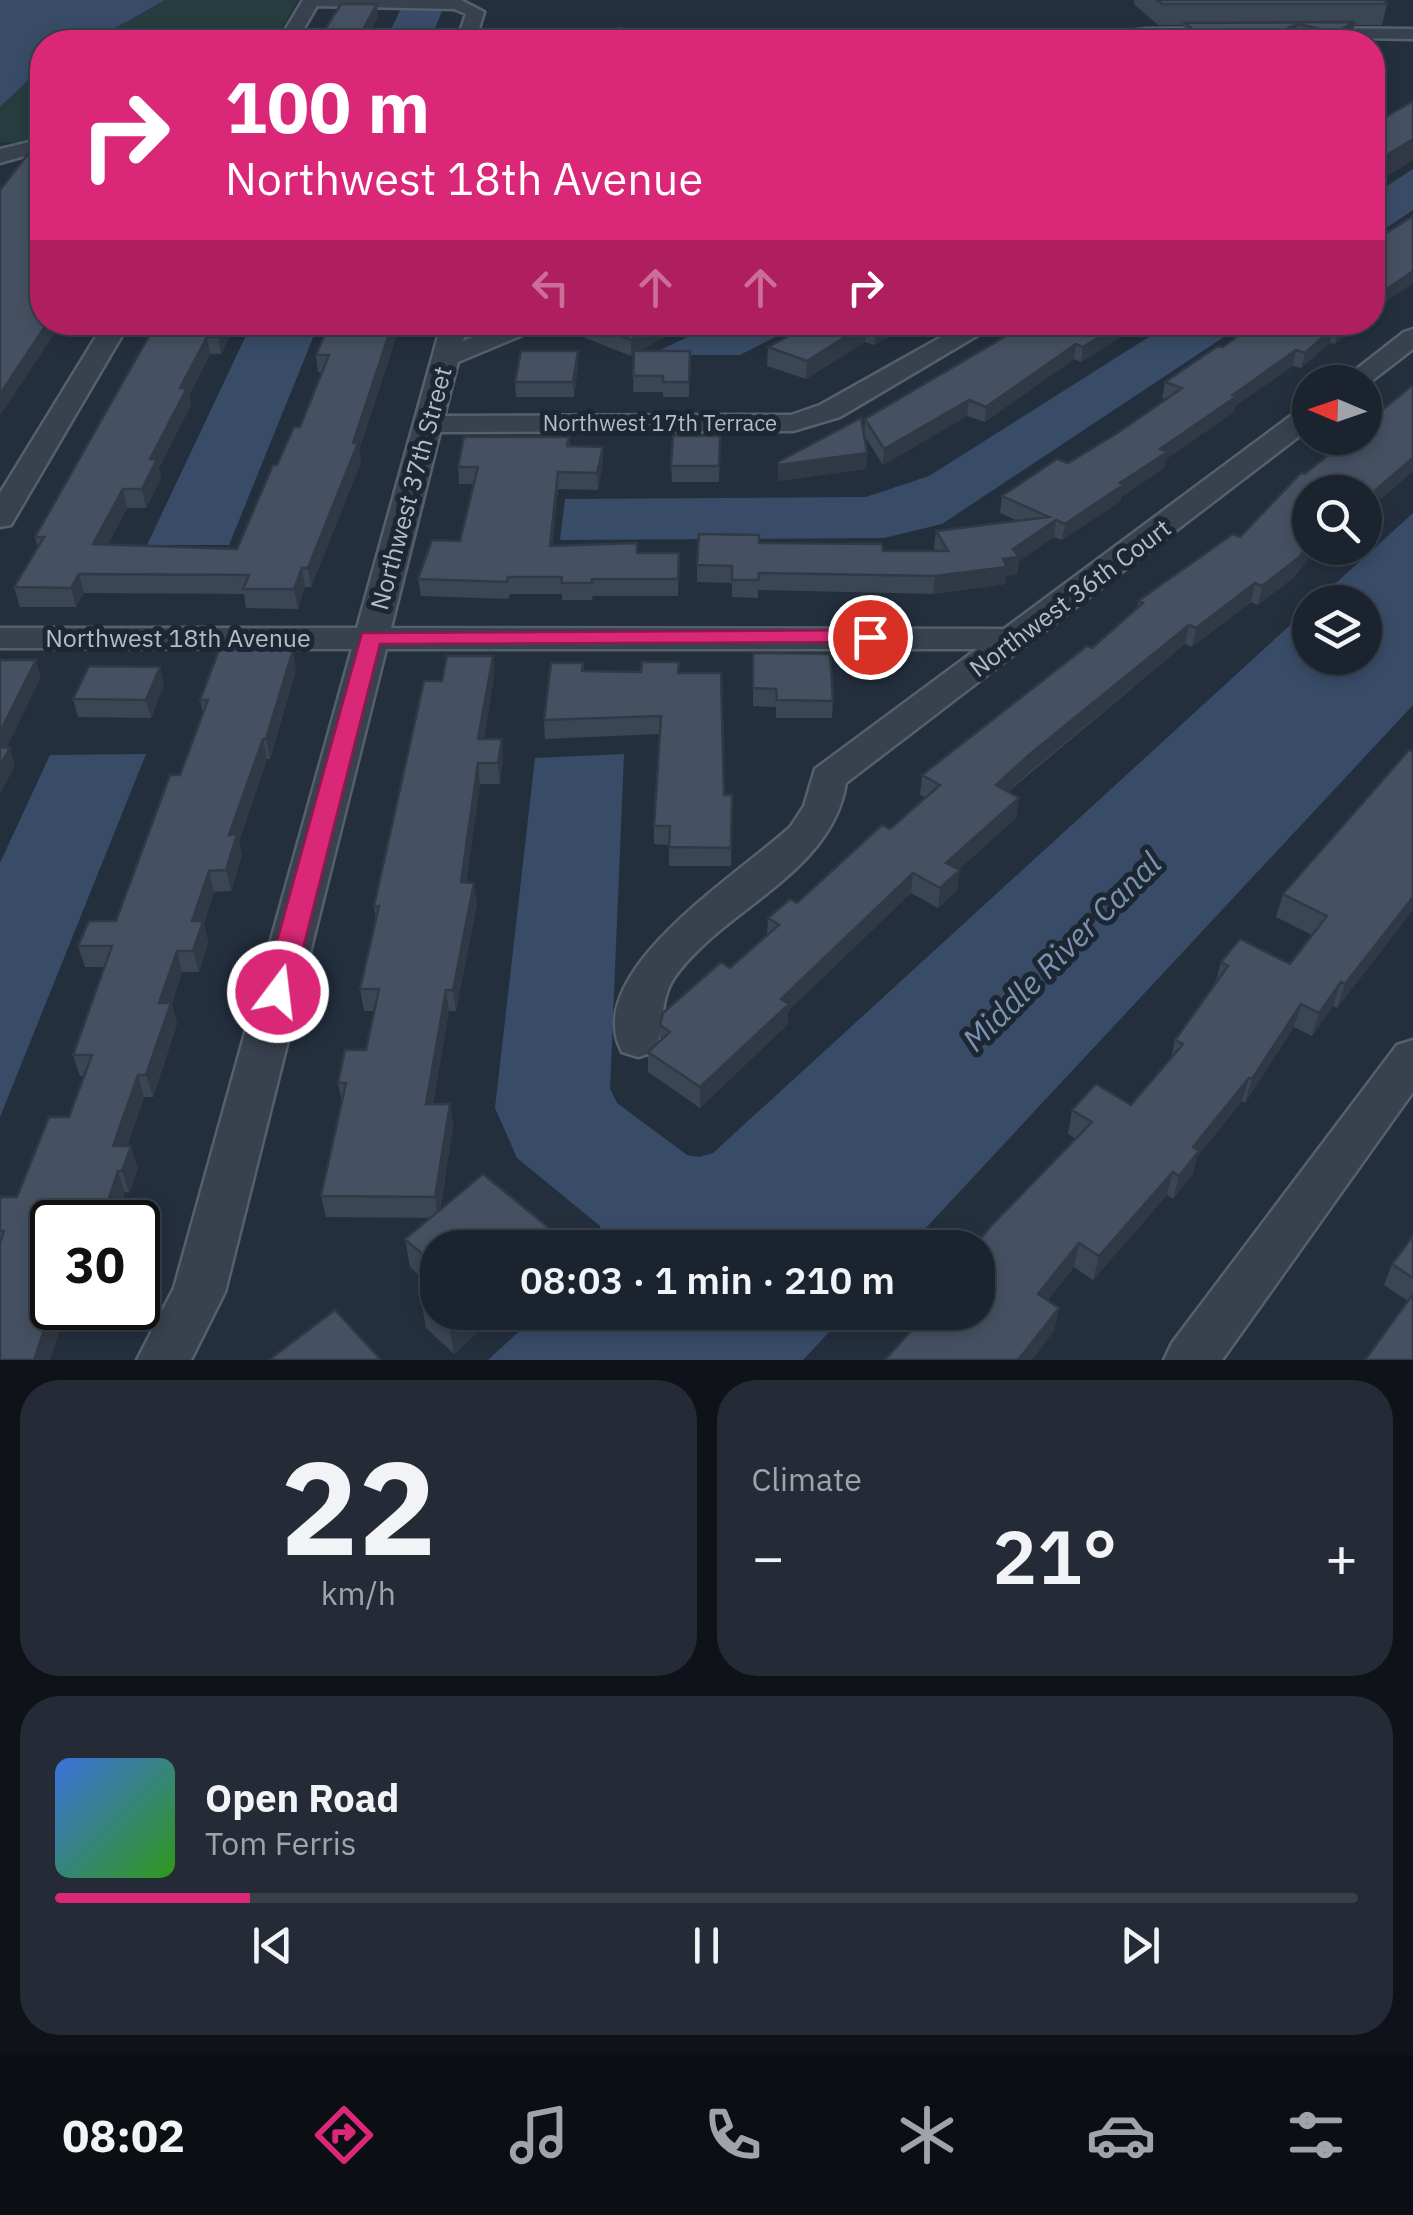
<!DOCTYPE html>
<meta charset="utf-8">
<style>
:root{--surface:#1b232e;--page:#242b36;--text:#f1f3f6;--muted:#a0a4aa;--line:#39404a;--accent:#db2777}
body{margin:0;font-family:"IBM Plex Sans",sans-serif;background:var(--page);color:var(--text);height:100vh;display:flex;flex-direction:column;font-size:38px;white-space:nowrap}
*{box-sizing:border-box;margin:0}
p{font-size:32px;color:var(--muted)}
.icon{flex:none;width:55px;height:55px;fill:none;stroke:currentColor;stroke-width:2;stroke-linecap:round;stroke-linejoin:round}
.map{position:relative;height:1360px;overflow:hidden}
.details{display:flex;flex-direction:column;gap:20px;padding:20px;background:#0f1319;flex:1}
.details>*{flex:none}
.guide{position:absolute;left:30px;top:30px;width:1355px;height:305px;border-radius:40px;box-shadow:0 5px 15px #0003,0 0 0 2px var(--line);background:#db2777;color:#fff;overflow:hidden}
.needle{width:65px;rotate:272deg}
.controls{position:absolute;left:1292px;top:365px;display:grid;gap:20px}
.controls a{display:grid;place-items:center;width:90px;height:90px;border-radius:50%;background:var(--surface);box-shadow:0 5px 15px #0003,0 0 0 2px var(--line);font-size:50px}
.speed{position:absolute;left:30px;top:1200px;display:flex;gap:20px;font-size:50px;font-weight:700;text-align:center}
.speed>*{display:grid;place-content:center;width:130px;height:130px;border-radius:50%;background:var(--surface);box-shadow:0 5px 15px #0003,0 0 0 2px var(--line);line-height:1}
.speed .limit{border:5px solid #111;border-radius:15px;background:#fff;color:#111}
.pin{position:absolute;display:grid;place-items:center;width:85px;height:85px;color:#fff;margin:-42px;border:5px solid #fff;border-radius:50%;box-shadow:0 2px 10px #0007}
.me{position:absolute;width:110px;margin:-55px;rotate:15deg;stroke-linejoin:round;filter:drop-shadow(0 0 8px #0008)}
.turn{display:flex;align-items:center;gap:35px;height:210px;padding:0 30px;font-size:45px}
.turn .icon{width:130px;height:130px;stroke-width:2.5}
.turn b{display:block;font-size:70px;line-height:85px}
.lanes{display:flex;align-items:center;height:95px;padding:0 30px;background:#0003;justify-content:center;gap:50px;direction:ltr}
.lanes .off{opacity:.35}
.big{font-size:75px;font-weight:600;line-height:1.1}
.details .widget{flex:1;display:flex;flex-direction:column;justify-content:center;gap:15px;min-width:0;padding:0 35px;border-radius:40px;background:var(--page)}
.details .dial{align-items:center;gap:0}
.dial b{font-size:130px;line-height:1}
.song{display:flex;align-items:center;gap:30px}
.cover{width:120px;height:120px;border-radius:15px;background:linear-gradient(135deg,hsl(220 70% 55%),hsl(110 70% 35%))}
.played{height:10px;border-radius:5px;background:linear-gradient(90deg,var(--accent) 15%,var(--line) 15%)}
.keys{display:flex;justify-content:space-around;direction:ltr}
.heat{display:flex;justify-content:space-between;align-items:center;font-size:55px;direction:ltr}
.details .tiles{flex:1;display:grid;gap:20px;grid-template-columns:1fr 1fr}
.widget:last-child{grid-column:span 2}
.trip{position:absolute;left:420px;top:1230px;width:575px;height:100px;border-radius:40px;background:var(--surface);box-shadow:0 5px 15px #0003,0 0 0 2px var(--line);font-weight:600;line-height:100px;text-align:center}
.tab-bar{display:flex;height:160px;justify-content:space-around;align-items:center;background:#0b0e12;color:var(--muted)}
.tab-bar .icon{width:70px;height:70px}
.tab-bar .active{color:var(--accent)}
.tab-bar b{font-size:45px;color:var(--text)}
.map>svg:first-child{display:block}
</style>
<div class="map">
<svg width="1413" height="1360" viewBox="0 0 1413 1360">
<rect width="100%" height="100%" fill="#242f3e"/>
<path fill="#263c3f" d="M165,0H298L274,42H94L93,38C119,27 140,13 165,0Z
M42,67V142H0V107Z"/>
<path fill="#394c67" d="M0,0H165C140,14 119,27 93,38L94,42H42V67L0,107Z
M405,0H446L430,42H385Z
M1413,169V210L1373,237V195Z
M252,323H319L229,545H147Z
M717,323H803L740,355H661L656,352Z
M1171,323H1245L942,524L884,538L560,540L565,499L866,497L929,476Z
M1413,513V705L908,1247H602L600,1226L517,1158L495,1108L535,758L624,754L610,1089L617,1103L687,1155L699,1157L713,1153L1310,607V658H1365V602H1315Z
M146,754L0,1117V863L50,755Z
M540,1312H847V1313L803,1360H488Z"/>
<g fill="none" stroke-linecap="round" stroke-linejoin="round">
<g stroke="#565f6c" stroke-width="5">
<path id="minor" d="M461,0L484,12L478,32L481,42H463L460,32L466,14L454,9L317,6L296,42H278L303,0Z
M1231,28L1237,29V37L1063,42L1072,37L1147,29Z
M1308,28L1413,29V39L1302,37V29Z
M621,30L627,31V39L523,42L532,37Z
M42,139V151L0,163V149Z
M105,322H130L15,518L11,525L0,527V493Z
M442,322H468L463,341L509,322H545L542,327L458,362L444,416L791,415L820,405L968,322H1000L840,417L793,431L440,432L391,628L1004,629L1300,409L1310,407V428L846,783C831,875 723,908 674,978C658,1002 666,1029 654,1052L638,1057L622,1052C579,972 743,872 791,826L804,806L815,769L977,649H386L225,1292L191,1360H137L174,1288L352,649L0,648V628H357Z
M1413,329V349L1365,386V382H1340L1404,332Z
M1413,1040V1092L1222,1360H1164L1172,1343L1397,1045Z"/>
</g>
<use href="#minor" fill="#38414e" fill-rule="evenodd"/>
</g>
<path fill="#3b4654" d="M1134,0H1384L1387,4L1382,25H1354L1350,42H1181L1184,25H1158L1134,4Z
M157,322H237L221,354H210L189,396L191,405L159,468L161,478L146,508H127L108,544L237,549L277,465L300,427L322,372H318L316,355L330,322H398L399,329L359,450L361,462L311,587H305L298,609L246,608L244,594L84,593L76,607H20L14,587L38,549L35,537Z
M586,322H692L639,351H690L689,397H663V392H633L634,354L631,356L585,338V323Z
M815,322H915L874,345L865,342L806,379L767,366L768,347Z
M1030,322H1145L1081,362L1074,359L985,422L967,416L883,465L864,435L867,453L866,469L778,481V462L864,433L865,419Z
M1256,322H1364L1335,344L1330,343L1301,368L1293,366L1235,406L1234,412L1166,459L1164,468L1121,497V501L1062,540L1054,537L1019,561L1017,574L1006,576L1005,584L933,594L758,590V598L732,597V583L697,582V565L759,543L883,551H936L934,548L936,531L1018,521L1000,513L1002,496L1068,463L1119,432L1166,399L1162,398L1165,382L1223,347Z
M578,367L574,397H516L515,382Z
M1413,385V471L1365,513V492H1310V548H1317L1294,577L1258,605L1251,602L1192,647L1185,644L1008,792L1019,798L1016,818L959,869L957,890L938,908L911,893L788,1011V1024L700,1108L648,1072V1052L660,1040V1025L767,936L768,918L797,903L890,829L926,798L920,795L922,775L1092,648L1137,609L1138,601L1240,537L1305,474Z
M569,437L570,446L603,463L598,490L558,489L552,546L637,553H679L678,596H593L592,600H562V594H510L508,599L421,596L418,579L460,541L474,484H459L458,467Z
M720,452L719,482H672L671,466Z
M753,653L833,701L832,718H776V707L753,706Z
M493,656L494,676L484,739H502L503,759L500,784H480L466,883L477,904L456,1011H449L433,1104H450L453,1126L440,1210L438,1248V1312H500L454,1354L426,1328L421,1300L434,1289L410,1267L405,1239L430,1218L326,1217L321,1196L342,1102L338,1083L366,1050L374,1011H364L360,989L376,920L374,906L442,681Z
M583,663L584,671L679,673L724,795H732L731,866H669V845L654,844V826L660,734L545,739L544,720Z
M160,667L164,685L151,718L78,717L73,699Z
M296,670L270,759H267L239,841L242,855L231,891L214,892L204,923L208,942L199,972H182L172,1004L177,1024L153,1097H144L127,1146L138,1168L129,1193L125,1192L52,1222V1308H87L86,1309H67L0,1360V1197H17L69,1117L84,1076H80L73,1055L105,967H85L78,946L116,921L180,775L203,713L200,700Z
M1413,752V910L1337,1008L1333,1006L1312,1036L1294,1027L1245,1103L1242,1101L1197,1157L1193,1174L1173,1199L1167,1195L1093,1280L1074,1267L1048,1300L1059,1308L1054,1331L918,1323L920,1312H978L1076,1139L1068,1134L1072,1110L1131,1105L1171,1058L1175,1040L1215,984L1221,962L1290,964L1312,935L1276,917L1283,894Z
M1413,1236V1360L1408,1301L1384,1285L1392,1264Z"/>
<path fill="#303945" d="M377,4L378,17L365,42H356Z
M1355,22L1350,42H1333L1335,32Z
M1298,24L1294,42H1254Z
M1413,139V160L1372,186V164Z
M1413,271V283L1384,303L1382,310L1372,317V304L1381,293Z
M48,322H62L0,416V394Z
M225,322H237L221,354L218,337Z
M393,322H398L399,329L359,450L361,462L311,587L308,568Z
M664,322H692L631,356V340Z
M883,322H915L874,345L875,327Z
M1123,322H1145L1081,362L1083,347Z
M1348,322H1364L1335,344L1338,329Z
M867,323L865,342L806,379L807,361Z
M1333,328L1330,343L1301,368L1305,353Z
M207,337L210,354L189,396L191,405L159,468L161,478L146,508L142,489L150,459L180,388Z
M1076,344L1074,359L985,422L986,407Z
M1296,350L1293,366L1235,406L1234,412L1166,459L1164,468L1121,497V501L1062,540L1065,524L1120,483L1160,449L1233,395Z
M578,351V367L574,397L573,382Z
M969,400L967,416L883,465L884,449Z
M603,447V463L598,490L597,473Z
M867,453L866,469L778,481L779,465Z
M1413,458V471L1365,513V499Z
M558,472V489L551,563L550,546Z
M123,489L127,508L98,563L93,544Z
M1056,520L1054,537L1019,561L1017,574L1006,576L1005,584L933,594L935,576L1003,559L1013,549Z
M1310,544V548H1317L1294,577L1258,605L1262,586Z
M302,568L305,587L298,609L294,589Z
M79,574L84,593L76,607L71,588Z
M1255,583L1251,602L1192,647L1196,628Z
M1189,625L1185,644L1027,774L993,805L996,785L1030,754Z
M293,650L296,670L270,759L266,739Z
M493,656L494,676L481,759L478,739Z
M36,660L41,677L0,762V732Z
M160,667L164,685L151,718L146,700Z
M263,739L267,759L239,841L242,855L231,891L226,870L229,835Z
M502,739L503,759L500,784L498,763Z
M10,748L15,766L0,794V765Z
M478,763L480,784L463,904L461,882Z
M1019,798L1016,818L944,883L946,863Z
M960,870L957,890L938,908L940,888Z
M209,871L214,892L204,923L208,942L199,972L193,951L192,921Z
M913,873L911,893L788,1011V1024L700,1108V1087L781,999Z
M474,883L477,904L456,1011L453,990Z
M1413,897V910L1337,1008L1345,984Z
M177,951L182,972L172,1004L177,1024L153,1097L146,1075L159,1003Z
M1341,982L1333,1006L1312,1036L1319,1013Z
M446,990L449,1011L429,1126L426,1104Z
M1301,1004L1294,1027L1245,1103L1252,1079Z
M138,1075L144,1097L120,1167L113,1146Z
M1249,1078L1242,1101L1197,1157L1193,1174L1173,1199L1179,1176L1193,1147Z
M450,1104L453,1126L438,1218L435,1197Z
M131,1146L138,1168L129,1193L122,1171Z
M118,1171L125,1192L115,1222H101Z
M1173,1172L1167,1195L1093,1280L1099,1256Z
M554,1232L556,1248H537Z
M1079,1243L1074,1267L1034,1318L1038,1294Z
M52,1308H66L67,1309L50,1360H34Z
M1059,1308L1054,1331L1032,1360H1018Z
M464,1312H500L454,1354L449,1326Z"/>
<path fill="#455162" stroke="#303945" stroke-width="2.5" d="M1157,0H1384L1387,4H1162Z
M341,4H377L356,42H317Z
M1355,22L1335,32L1298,24L1254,42H1208L1185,23Z
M1413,101V139L1372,164V125Z
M42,148V322H48L0,394V190L28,154H38Z
M1413,216V271L1381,293L1386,295L1372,304V242Z
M157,322H225L218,337H207L180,388H187L150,459H157L142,489H123L93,544L237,549L273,465H277L294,427H300L329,355H316L330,322H393L353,443H358L308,568H302L294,589H243L249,575L79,574L71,588L14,587L44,537H35Z
M586,322H664L631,340L585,323Z
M815,322H883L875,327L867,323L807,361L768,347Z
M1030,322H1123L1083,347L1076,344L986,407L969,400L884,449L865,419Z
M1256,322H1348L1338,329L1333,328L1305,353L1296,350L1233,395L1237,396L1160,449L1167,452L1120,483L1123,485L1065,524L1056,520L1013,549L1019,557L1003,559L1007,567L935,576L759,573V580H732V566L697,565L699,534L759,535V543L882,544L883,551H948L936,531L1049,517L1002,496L1057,459L1068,463L1119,432L1182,388L1165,382L1218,346L1223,347Z
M521,351H578L573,382H515Z
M634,351H690L689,382H663V376H633Z
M1413,385V458L1365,499V492H1310V544L1298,558L1262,586L1255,583L1196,628L1189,625L1030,754L996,785L1019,798L946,863L960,870L940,888L913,873L781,999L789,1004L700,1087L648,1052L670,1032L660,1025L663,1013L721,962L730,968L779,925L768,918L790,899L797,903L882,825L890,829L940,785L922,775L1087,646L1092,648L1143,603L1138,601L1233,534L1240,537L1301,473L1305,474L1349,438H1365V424Z
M861,418L867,453L779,465L778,462Z
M673,436H720L719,466H671Z
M464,437H569L567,446L603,447L597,473L558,472L550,546L637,543V553H679L678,579H592V583H561L562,577H508L507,582L418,579L432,540L460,541L478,467H458Z
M219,650H293L266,739H263L229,835L237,834L226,870L209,871L192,921H203L193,951H177L159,1003H171L146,1075H138L113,1146H131L122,1171H118L101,1222H52V1307L34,1360H0V1243L4,1231H0V1197H17L49,1117H69L92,1055H73L112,946H78L89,921H116L170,775H180L208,700H200Z
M753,653L830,654L833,701L777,700L776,689L753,688Z
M447,656H493L478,739H502L498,763H478L461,882L474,883L453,990H446L426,1104H450L435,1197L321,1196L346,1083H338L345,1050H366L379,989H360L379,906H374L424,681H442Z
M0,660H36L0,732Z
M642,662H679L678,673H721L724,795H732L731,848L669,847L670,826H654L661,716L544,720L551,663H583L582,671L641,672Z
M89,666L160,667L146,700L73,699Z
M0,747L10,748L0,765Z
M1409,750L1413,752V897L1345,984L1341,982L1319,1013L1301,1004L1252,1079L1249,1078L1193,1147L1199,1151L1179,1176L1173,1172L1099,1256L1079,1243L1038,1294L1059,1308L1018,1360H885L925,1315L922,1312H978V1248H973L991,1226L1092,1122L1072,1110L1096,1084L1131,1105L1183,1044L1175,1040L1228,966L1221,962L1240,939L1290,964L1327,916L1283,894Z
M483,1174L554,1232L537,1248H438V1268L405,1239Z
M1413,1236V1278L1392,1264Z
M438,1286V1312H464L449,1326L421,1300Z
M1413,1294V1360H1365Z
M335,1310L381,1360H269Z"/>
<path fill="#db2777" stroke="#8e194d" stroke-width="2.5" d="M870,630L877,632L881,637L877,642L380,644L292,992L287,1000L278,1003L268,1000L263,992L362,633Z"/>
<g text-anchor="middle" stroke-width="10" stroke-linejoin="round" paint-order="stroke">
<g font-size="22" fill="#b4bcc9" stroke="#1d2633">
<text x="660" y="431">Northwest 17th Terrace</text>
</g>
<g font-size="25" fill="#b4bcc9" stroke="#1d2633">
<text transform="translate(411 488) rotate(-75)" y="9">Northwest 37th Street</text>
<text transform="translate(1070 598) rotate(-37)" y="9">Northwest 36th Court</text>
<text x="178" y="647">Northwest 18th Avenue</text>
</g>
<g font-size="32" font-style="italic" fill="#7c92b1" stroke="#1d2633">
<text transform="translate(1062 952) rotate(-45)" y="11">Middle River Canal</text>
</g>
</g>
</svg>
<div class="controls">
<a><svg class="needle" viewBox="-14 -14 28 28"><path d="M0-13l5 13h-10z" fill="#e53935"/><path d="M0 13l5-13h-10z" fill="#a0a4aa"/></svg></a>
<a><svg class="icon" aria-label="search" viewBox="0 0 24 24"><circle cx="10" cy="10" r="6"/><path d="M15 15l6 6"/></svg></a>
<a><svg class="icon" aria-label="layers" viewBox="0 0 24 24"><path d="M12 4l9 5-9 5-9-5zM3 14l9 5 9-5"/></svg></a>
</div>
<div class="speed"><div class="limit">30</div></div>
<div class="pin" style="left:870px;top:637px;background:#d93025"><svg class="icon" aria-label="arrive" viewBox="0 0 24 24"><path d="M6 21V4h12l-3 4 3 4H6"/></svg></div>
<svg class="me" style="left:278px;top:992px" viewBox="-20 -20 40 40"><circle r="17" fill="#db2777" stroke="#fff" stroke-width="3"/><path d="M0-11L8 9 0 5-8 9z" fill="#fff"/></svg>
<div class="trip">08:03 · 1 min · 210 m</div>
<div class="guide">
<div class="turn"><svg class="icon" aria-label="right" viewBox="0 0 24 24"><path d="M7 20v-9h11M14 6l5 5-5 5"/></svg><div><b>100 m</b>Northwest 18th Avenue</div></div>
<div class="lanes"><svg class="icon off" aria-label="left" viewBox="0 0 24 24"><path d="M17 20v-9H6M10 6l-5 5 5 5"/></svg><svg class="icon off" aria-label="ahead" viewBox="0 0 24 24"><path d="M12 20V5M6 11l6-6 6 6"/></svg><svg class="icon off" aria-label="ahead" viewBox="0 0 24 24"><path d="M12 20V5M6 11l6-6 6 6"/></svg><svg class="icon" aria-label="right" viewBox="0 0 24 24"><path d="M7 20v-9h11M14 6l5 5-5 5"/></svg></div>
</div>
</div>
<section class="details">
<div class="tiles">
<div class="widget dial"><b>22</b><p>km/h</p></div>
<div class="widget"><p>Climate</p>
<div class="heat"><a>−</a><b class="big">21°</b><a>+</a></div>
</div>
<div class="widget">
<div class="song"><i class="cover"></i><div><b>Open Road</b><p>Tom Ferris</p></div></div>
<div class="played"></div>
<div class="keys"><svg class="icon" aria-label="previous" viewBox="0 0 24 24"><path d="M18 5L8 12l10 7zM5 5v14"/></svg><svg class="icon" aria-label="pause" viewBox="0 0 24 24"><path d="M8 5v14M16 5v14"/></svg><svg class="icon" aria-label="next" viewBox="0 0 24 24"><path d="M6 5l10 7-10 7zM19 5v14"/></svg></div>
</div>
</div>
</section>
<nav class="tab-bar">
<b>08:02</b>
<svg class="icon active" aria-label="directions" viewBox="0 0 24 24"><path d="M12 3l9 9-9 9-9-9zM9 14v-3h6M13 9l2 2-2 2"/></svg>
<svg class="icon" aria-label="music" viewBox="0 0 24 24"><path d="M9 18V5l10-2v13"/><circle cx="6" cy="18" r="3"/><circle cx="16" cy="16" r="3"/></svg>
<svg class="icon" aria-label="phone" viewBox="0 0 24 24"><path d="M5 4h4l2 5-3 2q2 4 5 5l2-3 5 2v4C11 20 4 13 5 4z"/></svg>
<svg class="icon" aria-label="climate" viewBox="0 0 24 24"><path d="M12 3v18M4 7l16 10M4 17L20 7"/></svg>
<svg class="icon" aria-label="car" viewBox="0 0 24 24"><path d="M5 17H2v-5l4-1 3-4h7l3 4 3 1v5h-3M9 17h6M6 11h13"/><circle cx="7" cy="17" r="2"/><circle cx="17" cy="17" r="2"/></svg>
<svg class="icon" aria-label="filters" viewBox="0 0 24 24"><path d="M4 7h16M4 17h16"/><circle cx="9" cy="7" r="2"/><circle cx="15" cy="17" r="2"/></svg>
</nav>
